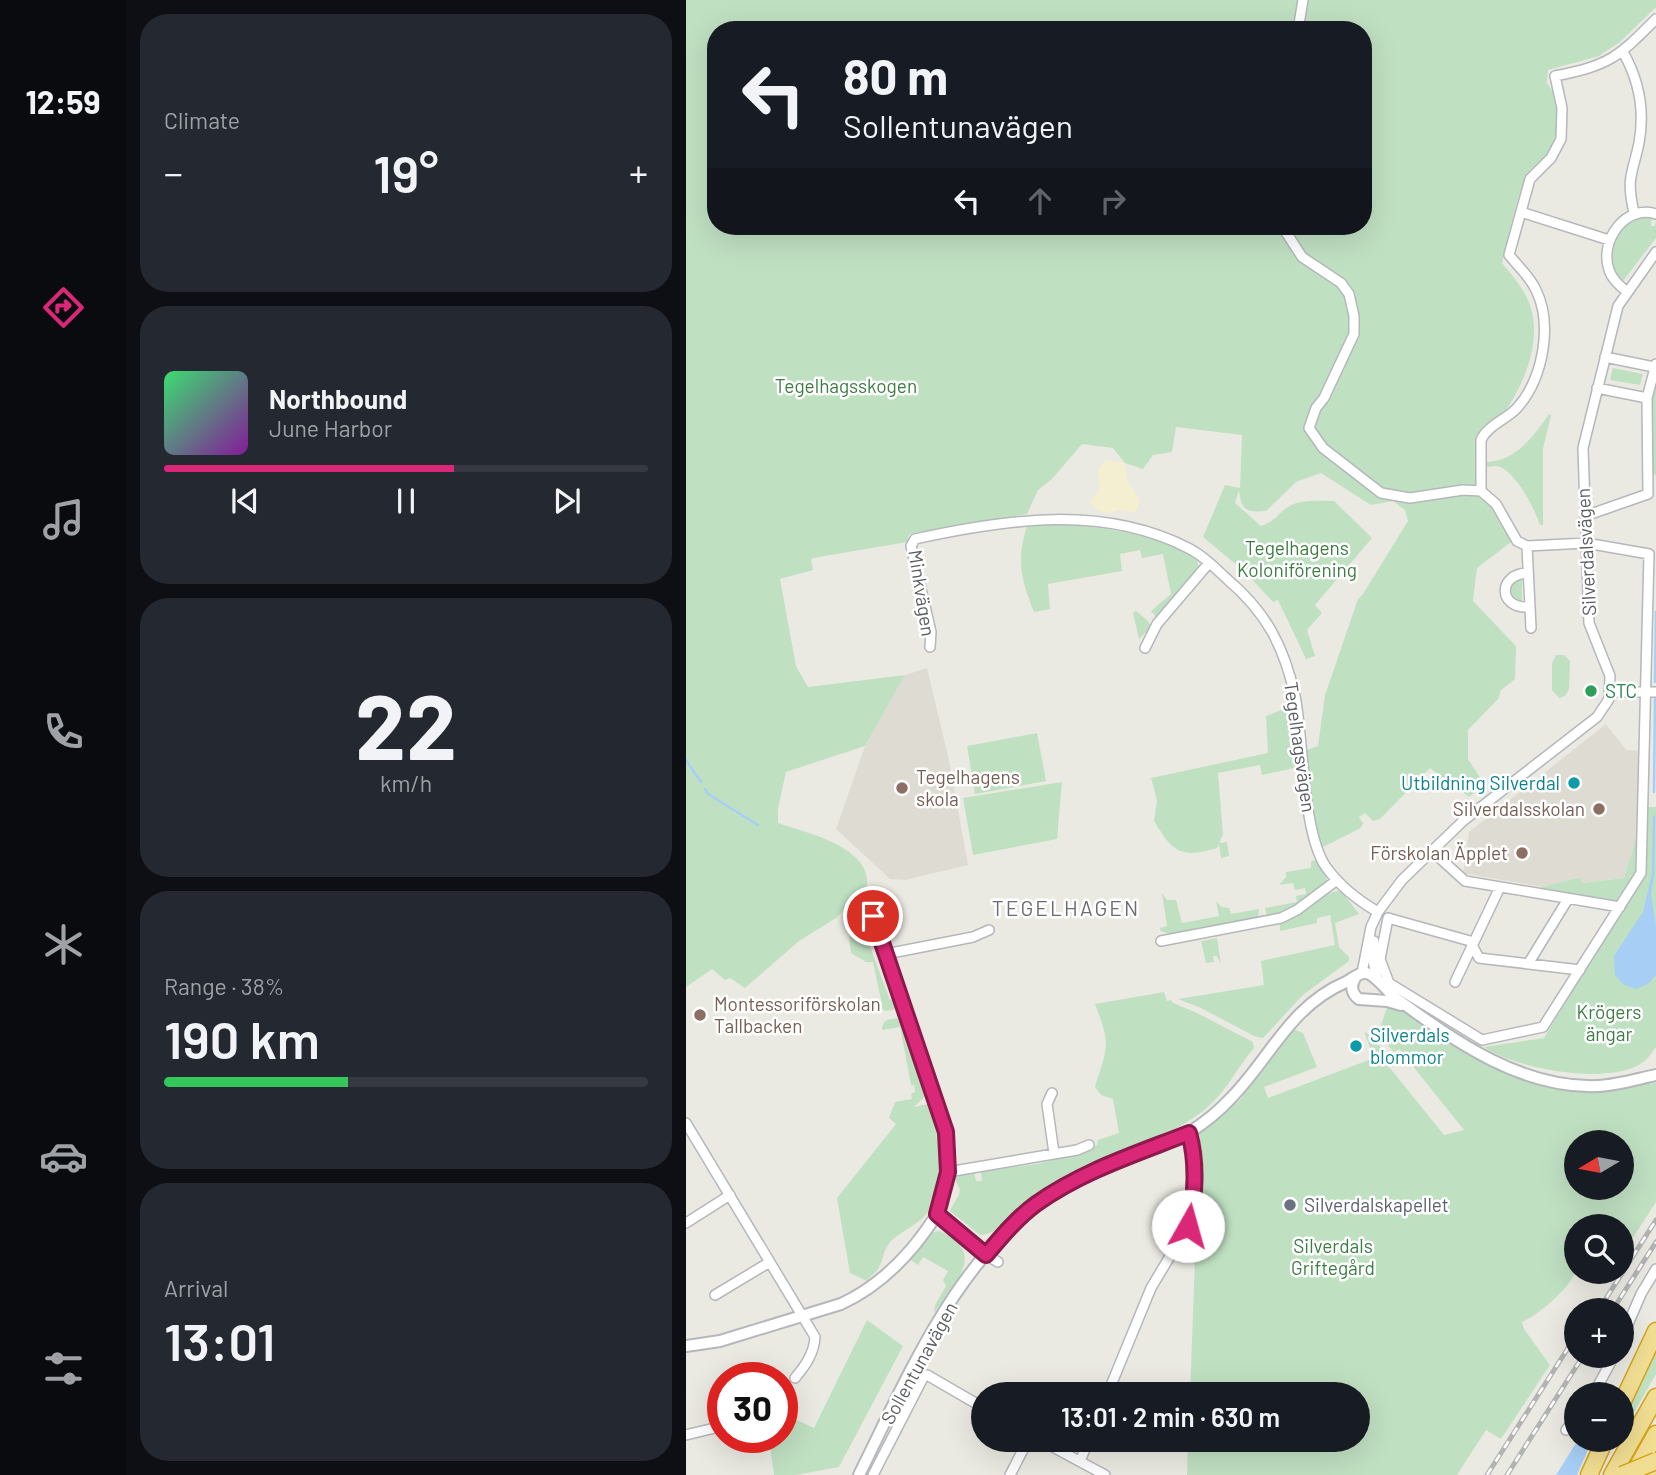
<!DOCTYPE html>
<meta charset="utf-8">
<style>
:root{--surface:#171b24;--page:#242831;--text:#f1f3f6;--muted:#9ea1a6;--line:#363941;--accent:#db2777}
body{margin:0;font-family:Barlow,sans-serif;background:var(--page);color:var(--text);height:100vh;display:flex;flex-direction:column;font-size:26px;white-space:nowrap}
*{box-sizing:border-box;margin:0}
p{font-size:23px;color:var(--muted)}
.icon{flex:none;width:38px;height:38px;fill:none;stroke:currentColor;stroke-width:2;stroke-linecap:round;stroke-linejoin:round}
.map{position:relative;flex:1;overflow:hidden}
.details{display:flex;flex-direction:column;gap:14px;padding:14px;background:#0d0f14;width:560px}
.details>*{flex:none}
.banner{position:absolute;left:21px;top:21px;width:665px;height:214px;border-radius:28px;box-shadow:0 7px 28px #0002;background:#171b24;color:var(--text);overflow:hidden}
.needle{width:46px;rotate:260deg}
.tools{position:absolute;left:878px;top:1130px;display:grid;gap:14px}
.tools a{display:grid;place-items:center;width:70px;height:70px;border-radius:50%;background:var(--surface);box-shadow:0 7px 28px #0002;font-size:35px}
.speed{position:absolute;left:21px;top:1362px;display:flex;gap:14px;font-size:35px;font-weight:700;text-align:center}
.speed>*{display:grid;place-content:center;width:91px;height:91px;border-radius:50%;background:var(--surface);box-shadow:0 7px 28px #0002;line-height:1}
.speed .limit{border:10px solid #d22;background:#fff;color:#111}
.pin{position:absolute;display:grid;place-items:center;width:60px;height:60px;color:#fff;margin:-30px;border:4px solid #fff;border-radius:50%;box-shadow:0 2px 7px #0007}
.me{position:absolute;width:77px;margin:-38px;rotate:7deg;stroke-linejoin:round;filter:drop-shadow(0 0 5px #0008)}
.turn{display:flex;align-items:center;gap:24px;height:147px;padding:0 21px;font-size:32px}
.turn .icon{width:91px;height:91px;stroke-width:2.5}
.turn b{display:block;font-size:49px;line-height:60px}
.lanes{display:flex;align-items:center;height:66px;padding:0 21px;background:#0003;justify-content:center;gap:35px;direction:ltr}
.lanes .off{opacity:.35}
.big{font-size:52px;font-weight:600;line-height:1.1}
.details .widget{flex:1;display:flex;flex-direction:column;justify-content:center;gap:10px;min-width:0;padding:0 24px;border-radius:28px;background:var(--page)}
.details .dial{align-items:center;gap:0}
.dial b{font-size:91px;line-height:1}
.song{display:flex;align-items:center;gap:21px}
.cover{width:84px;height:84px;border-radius:10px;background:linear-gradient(135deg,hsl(140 70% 55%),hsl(290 70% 35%))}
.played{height:7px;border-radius:4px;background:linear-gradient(90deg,var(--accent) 60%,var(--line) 60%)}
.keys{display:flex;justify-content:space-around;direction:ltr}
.heat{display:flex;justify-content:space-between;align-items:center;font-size:38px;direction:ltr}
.charge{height:10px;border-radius:5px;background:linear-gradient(90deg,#34c759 38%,var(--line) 0)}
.trip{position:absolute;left:285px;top:1382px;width:399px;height:70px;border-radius:35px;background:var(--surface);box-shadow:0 7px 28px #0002;font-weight:600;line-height:70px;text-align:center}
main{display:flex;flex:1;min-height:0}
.dock{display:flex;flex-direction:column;width:126px;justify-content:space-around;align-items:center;background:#090b0e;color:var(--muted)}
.dock .icon{width:49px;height:49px}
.dock .on{color:var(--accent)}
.dock b{font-size:32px;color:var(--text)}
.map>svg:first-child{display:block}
</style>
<main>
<nav class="dock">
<b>12:59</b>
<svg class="icon on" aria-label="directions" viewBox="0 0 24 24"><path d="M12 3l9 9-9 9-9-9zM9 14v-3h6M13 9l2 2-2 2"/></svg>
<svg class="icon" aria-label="music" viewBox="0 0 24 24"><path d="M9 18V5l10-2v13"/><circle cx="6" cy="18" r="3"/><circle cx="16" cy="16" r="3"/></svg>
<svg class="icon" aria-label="phone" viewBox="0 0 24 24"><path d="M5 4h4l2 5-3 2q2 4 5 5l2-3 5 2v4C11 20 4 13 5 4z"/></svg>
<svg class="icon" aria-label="climate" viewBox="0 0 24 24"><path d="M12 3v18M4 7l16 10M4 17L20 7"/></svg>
<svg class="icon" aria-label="car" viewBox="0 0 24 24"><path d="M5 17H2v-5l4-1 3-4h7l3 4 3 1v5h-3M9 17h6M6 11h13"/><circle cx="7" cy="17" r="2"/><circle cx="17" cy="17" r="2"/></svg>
<svg class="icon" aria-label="filters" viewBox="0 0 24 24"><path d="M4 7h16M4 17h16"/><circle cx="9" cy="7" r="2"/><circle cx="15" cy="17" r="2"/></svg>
</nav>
<section class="details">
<div class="widget"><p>Climate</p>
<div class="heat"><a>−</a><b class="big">19°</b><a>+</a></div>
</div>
<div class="widget">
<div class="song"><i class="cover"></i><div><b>Northbound</b><p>June Harbor</p></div></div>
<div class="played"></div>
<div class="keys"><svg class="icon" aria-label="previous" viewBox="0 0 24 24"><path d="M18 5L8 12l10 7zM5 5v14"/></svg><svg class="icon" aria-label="pause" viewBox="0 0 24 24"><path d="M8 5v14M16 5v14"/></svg><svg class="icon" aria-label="next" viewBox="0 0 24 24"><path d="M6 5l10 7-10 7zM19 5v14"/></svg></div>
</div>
<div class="widget dial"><b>22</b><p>km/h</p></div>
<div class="widget"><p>Range · 38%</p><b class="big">190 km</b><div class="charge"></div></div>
<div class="widget"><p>Arrival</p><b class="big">13:01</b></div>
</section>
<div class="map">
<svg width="970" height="1475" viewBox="0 0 970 1475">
<rect width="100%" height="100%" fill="#ebeae2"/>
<path fill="#dedbd3" d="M241,668L263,760L282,865L219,880L204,879L150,829L179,746L219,675Z
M920,724L940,750L957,751L953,829L938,878L894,883L893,877L856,887L777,873L783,832Z"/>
<path fill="#c0e0c2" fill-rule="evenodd" d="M0,0H970V7L934,42L913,56L862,70L861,83C877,104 877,139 858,158C851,165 842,169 839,178C829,205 823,235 816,263C825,274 835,285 841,298C860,336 837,390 813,420C807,426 798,432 792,437L791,496L803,504L825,542L791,568L787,601L830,646V650L829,679L815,690L812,699L782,730V759L799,785L783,797L744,768L694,819L687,821L679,813L673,817L677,823L675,828L637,847C625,832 621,772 619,751L632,746L639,695L672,599L677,594L722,521L719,510L707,501L685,505L635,473L610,482L580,511C559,513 555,509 553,490L549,503L575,526C590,521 591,514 602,507C614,499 634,501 648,501L686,538L629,605L636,613L621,630L629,656L620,659L592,600L587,602L558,571L517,537L539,485L554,488L556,435L490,427L486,452L467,455L457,469L439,463L427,448L396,444L366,479L352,490L341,514L228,533L223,535L221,542L127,558L125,560L127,570L94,579L110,666L122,687L219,675L179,746L100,772L92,808V823C118,832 178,845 181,879C182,885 179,894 178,901L160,908L150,918L113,941L59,988L44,978L39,980L26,969L0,987ZM30,30H677V226H30Z
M966,216L965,226H969L970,219V238L937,281C910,253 930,218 966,216Z
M927,368L957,374L954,385L924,380Z
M970,382V475L967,474L966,398Z
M863,414L865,415L857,449V525H854C849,509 829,470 811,466C807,466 804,467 800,467V462C830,461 847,437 863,414Z
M365,523C419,528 458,531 507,556L511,559L513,569L474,616L470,617L465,611L485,594L477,554L456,558L454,550L434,554L436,571L362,584L364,609L348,612C335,580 330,560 341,526Z
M836,577V605L823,596L824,583Z
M450,611L462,621L465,627L453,639L447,613Z
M870,655H878L884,661L883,689L879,696L873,698L866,690V663Z
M603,707L613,767L576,775L574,765L532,773L537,835L533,843L541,842L543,856L535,858L533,844L531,848C494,859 487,852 468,821L471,800L465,778L582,753L580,716Z
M351,733L360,781L289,794L281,746Z
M376,782L371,839L287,855L277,798Z
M959,807H970V1047C966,1052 962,1059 956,1063C921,1086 830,1069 798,1047L858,1038L957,873Z
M953,829L952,872L932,901L857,890L856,887L894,877L895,883L938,878Z
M631,860L640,874L641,882C625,895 604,917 581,917L579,908L611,902L610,896L620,894L619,888L609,890L607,883L593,885L600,877V872L625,868V861Z
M650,891L656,892L673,914L649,923L653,947L663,957V961L617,995L577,1038L568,1036L515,1008L492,999L578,985L575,961L649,945L644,915L631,918V923L594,931V923C609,915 636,895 650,891Z
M476,893L481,900H490L496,923L533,916L530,901L536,907L543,908L545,914L573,909L572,919L487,935L475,931L474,928L481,926Z
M179,933L204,1000L211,998L212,1005L207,1010L199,1011L190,1004V1002L195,1000L187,962H180L165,953L163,937Z
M531,938L535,964L531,956H527L528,962L520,963L515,941Z
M478,992L481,1001L485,1000L487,1003L509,1012L567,1042L568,1048C550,1069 540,1093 517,1111C473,1145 413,1153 367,1183C347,1196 314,1236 294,1235L264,1211C270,1196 280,1194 268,1179L271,1175L288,1173L290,1181H296L295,1171L351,1164L396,1153L406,1149L411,1145L412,1140L433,1133L427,1099L415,1095L409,1087C422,1045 425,1046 409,1004Z
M702,1004L716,1009L806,1064L925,1089L970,1083V1202L939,1250L936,1249V1227H891C891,1239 893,1255 891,1267C887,1286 854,1314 836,1322L838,1329L864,1365L815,1439L800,1430L771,1475H501L502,1440H672V1395H504L513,1148L511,1135L515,1128L553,1101L601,1034L607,1029L617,1033L631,1067L578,1087L582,1098L688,1058L679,1034L680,1032L700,1053L695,1057L758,1135L778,1130L713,1049L708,1052L692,1035ZM891,1143H936V1188H891Z
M211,1018L219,1025L242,1093L228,1107L246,1103C255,1136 263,1177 244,1209C235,1224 218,1229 206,1240C197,1248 198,1260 192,1269C189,1273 184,1277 181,1281L164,1273L151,1198L210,1124L203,1118L209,1102L226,1099L225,1094L229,1092L228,1085H225L214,1027L196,1030C196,1020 203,1019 211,1018Z
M252,1231C259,1232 265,1237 271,1242C294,1262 260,1295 248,1313L249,1305L260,1286L257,1280L262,1271L237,1257L232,1265L225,1260L246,1233Z
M181,1320L217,1346L153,1467L110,1475H88L83,1437H96V1406L102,1392L109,1395L102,1416L128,1428Z
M970,1340V1374L936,1433V1412Z"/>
<path fill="#f5efd2" d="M420,460L439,463L441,480L454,500L449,512L431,510C421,517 408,511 404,501L413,491C414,479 409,469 420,460Z"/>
<path fill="#a7cff5" d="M968,876L965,894L970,926V975L962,984L950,989L938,985L929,975L928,956L957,912L965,877Z
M892,1440H906L891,1475H870Z"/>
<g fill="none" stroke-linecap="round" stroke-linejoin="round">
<path stroke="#a7cff5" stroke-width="2.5" d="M969,682L970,612
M0,760L15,782
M19,789L22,794L72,825
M968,792L969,699
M967,876L968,817"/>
<g stroke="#b4b7bb" stroke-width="12">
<path id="minor" d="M612,30L617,0
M937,52C953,80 959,110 953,143C946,176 940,177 948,213
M835,212L923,240
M596,226L616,257L655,283L663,294L668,316V334L638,398L630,408L623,428L637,448L695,493L724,498L777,490L795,491L810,504L831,541L841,546L900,543L963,554L955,873L857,1027L796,1040L703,983L694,959L702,918L784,941L793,958L894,970
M940,291C933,285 926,279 923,270C913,241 939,204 970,214
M919,357L968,367
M911,388L961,398
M795,491V440C801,426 821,419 831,408C857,379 867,325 850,290C844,277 832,266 823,255L844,179L865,158L875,139L876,108L869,76C924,65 931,58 970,19
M899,516L962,494L961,398L970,364
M841,546L845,628
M842,573C811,574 812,609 843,607
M244,647L245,632L225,546L229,539C320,519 418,504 504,549C518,556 530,569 541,579C580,612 598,646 609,696C618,741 616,832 640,867C653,885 673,901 692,912
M459,648L471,624L523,563
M923,692H970
M746,851L779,881L934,907
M183,906L260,1132L262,1172L251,1214
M475,941L595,918L611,910L651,880
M688,941L687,961L691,978
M200,954L287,937L303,930
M842,964L882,899
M676,973L685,927L692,912L716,880L777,821L911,717L923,699L924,676L903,623L897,448L932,306L970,252
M769,982L814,887
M366,1093L361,1104L368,1153
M0,1123L129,1337C128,1354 119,1366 109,1378
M262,1172L391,1150L403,1145
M0,1223L44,1195
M300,1255L312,1262
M29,1295L84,1262
M936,1338L955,1294L970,1269
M421,1395L465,1288L502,1226L505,1214L508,1159L503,1133
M907,1395L928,1356
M880,1430L891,1416
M0,1435L37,1426
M354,1440L419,1475
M394,1461L403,1440
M187,1475L238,1376L241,1375L298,1408
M324,1475L342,1440"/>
</g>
<g stroke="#b4b7bb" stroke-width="14">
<path id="tertiary" d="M669,978C664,986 666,994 673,999L701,1001L715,1005
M0,1346L34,1341L155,1304C196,1285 227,1252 251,1214L300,1255
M173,1475C225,1370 276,1245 381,1184C408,1169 436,1158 464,1148C477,1143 493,1139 504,1132C518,1123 534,1110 545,1098C585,1057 604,1006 660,982C666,979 672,973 679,973C689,973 701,992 711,999C770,1042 836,1089 912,1086C932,1085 951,1079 970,1075"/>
</g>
<g stroke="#d5a418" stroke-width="19">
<path id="motorway" d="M936,1403L970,1331
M903,1475L919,1440
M926,1475L970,1397
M947,1475L970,1434
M969,1475L970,1474"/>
</g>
<use href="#minor" stroke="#fff" stroke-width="9"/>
<use href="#tertiary" stroke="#fff" stroke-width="10"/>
<use href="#motorway" stroke="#f1de93" stroke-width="16"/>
<g stroke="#b2b3b3" stroke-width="5">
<path id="rail" d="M912,1311L970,1220
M926,1311L970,1242
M801,1475L891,1334
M821,1475L897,1356"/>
</g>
<use href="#rail" stroke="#fff" stroke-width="2.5" stroke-dasharray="8" stroke-linecap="butt"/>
<g stroke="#d5a418" stroke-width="19" stroke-linecap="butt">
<path id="motorway-bridge" d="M936,1475L970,1461"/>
</g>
<use href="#motorway-bridge" stroke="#f1de93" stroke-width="16"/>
</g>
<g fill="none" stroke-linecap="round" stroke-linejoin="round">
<g stroke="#8e194d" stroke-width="18">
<path id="route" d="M187,916L260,1132L262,1172L251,1214L300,1255C315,1237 331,1218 350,1204C396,1171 450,1154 503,1133C511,1161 510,1198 502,1226"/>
</g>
<use href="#route" stroke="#db2777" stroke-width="12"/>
</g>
<circle fill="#2e9e5b" stroke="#fff" stroke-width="2.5" cx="905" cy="691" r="7"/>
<g fill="#0f9aa8" stroke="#fff" stroke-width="2.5">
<circle cx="888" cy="783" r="7"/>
<circle cx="670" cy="1046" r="7"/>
</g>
<g fill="#8d6e63" stroke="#fff" stroke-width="2.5">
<circle cx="216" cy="788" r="7"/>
<circle cx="913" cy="809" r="7"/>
<circle cx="836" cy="853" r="7"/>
<circle cx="14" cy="1015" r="7"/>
</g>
<circle fill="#6b7280" stroke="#fff" stroke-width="2.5" cx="604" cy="1205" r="7"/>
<g text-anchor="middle" stroke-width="5" stroke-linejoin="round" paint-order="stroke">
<g font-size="19" fill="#3d7d43" stroke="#fff">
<text x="160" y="393">Tegelhagsskogen</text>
<text x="611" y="555">Tegelhagens<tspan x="611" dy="22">Koloniförening</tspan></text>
<text x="923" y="1019">Krögers<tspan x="923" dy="22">ängar</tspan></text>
<text x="647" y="1253">Silverdals<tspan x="647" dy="22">Griftegård</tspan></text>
</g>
<g font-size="19" fill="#5a5d61" stroke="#fff">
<text transform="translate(900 552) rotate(-93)" y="7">Silverdalsvägen</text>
<text transform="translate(236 593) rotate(81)" y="7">Minkvägen</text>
<text transform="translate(614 747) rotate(82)" y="7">Tegelhagsvägen</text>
<text transform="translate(233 1363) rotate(-61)" y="7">Sollentunavägen</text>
</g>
<g font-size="19" fill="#27864d" stroke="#fff" text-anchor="start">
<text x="919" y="698">STC</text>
</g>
<g font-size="19" fill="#785e54" stroke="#fff" text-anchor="start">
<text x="230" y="784">Tegelhagens<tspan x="230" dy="22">skola</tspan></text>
<text x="899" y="816" text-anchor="end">Silverdalsskolan</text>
<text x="822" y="860" text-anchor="end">Förskolan Äpplet</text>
<text x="28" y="1011">Montessoriförskolan<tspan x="28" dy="22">Tallbacken</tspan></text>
</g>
<g font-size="19" fill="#0d838f" stroke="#fff" text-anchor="end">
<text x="874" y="790">Utbildning Silverdal</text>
<text x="684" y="1042" text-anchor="start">Silverdals<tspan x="684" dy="22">blommor</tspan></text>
</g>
<g font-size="19" fill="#5b616d" stroke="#fff" text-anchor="start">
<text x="618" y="1212">Silverdalskapellet</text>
</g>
<g font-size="21" letter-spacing="2" fill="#6b6e73" stroke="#fff">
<text x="380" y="916">TEGELHAGEN</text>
</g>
</g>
</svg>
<div class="tools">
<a><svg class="needle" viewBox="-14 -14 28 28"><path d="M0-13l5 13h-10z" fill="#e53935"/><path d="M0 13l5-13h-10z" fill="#9ea1a6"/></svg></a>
<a><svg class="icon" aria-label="search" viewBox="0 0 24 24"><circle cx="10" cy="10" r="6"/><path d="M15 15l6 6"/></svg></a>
<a>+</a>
<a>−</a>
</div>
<div class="speed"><div class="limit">30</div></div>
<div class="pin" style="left:187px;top:916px;background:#d93025"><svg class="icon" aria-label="arrive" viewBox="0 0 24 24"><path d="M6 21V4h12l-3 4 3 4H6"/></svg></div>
<svg class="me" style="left:502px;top:1226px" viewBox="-20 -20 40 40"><circle r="19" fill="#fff"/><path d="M0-13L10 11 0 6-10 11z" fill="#db2777"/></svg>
<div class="trip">13:01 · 2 min · 630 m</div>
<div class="banner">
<div class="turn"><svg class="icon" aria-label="left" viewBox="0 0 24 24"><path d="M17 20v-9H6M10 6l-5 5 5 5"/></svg><div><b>80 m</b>Sollentunavägen</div></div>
<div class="lanes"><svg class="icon" aria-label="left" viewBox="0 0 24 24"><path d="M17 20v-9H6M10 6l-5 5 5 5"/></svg><svg class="icon off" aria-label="ahead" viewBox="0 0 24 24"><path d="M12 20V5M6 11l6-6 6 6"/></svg><svg class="icon off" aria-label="right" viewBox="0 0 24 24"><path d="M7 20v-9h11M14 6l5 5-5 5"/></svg></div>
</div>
</div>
</main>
